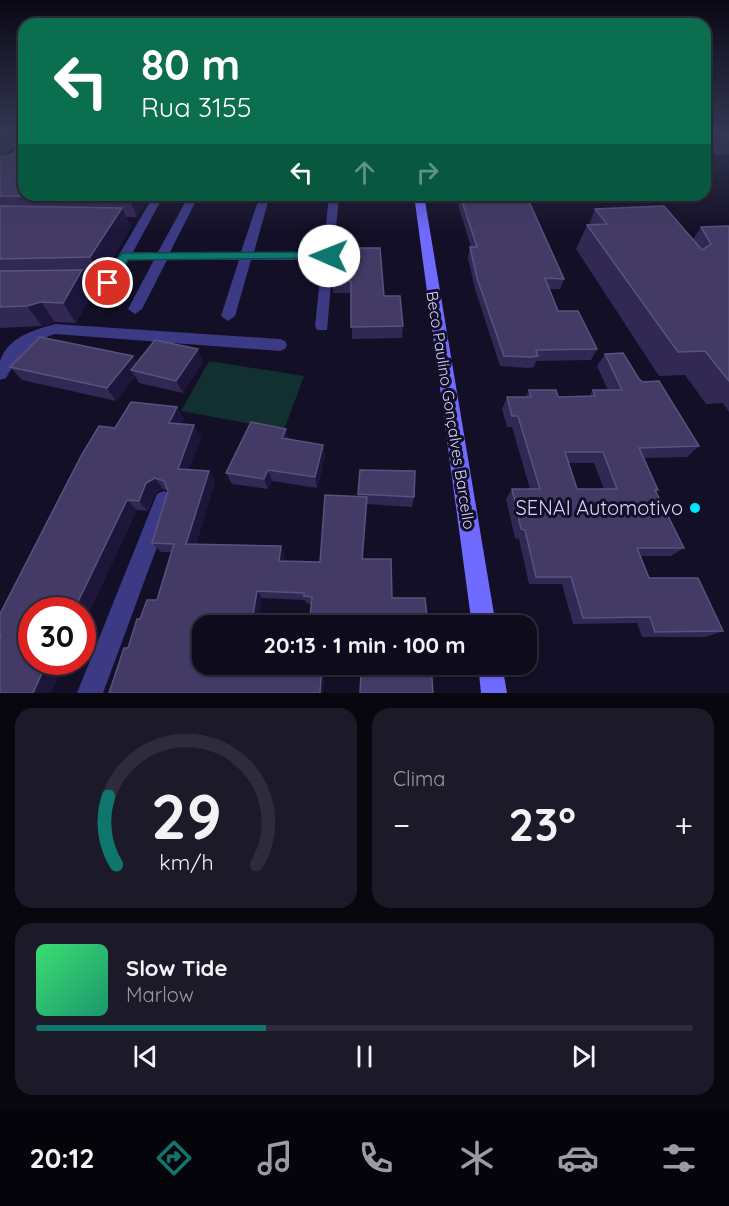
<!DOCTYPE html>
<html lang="pt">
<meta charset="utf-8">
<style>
:root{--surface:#0e0b1c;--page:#1c1929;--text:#f1f3f6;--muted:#9b9ba3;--line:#2e2b3b;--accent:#0f766e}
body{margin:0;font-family:Quicksand,sans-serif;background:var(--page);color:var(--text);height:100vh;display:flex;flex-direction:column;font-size:22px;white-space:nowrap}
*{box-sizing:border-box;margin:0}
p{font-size:20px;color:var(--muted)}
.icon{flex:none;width:33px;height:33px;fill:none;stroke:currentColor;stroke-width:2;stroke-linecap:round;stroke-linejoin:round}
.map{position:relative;height:693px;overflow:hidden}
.details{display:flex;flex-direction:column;gap:15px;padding:15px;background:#08060f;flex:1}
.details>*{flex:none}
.guide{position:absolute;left:18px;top:18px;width:693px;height:183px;border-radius:18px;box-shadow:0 2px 4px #0004,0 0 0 2px var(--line);background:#0b6e4f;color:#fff;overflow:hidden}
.speed{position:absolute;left:18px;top:597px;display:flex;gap:12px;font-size:30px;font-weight:700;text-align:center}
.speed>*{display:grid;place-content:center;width:78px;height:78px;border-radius:50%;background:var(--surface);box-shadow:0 2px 4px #0004,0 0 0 2px var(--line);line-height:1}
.speed .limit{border:9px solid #d22;background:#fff;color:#111}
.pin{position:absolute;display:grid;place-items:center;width:51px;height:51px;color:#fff;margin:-26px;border:3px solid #fff;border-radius:50%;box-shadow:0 2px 6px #0007}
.me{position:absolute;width:66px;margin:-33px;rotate:271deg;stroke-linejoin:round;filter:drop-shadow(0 0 4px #0008)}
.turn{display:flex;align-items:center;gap:21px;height:126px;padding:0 24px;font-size:27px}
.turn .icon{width:78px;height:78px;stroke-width:2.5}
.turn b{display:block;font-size:42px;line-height:51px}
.lanes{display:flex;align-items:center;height:57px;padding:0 24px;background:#0003;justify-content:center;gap:30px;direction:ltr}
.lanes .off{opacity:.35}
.big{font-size:45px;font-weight:700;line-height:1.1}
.details .tile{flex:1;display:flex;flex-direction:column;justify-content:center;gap:9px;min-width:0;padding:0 21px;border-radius:18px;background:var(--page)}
.details .dial{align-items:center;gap:0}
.dial svg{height:156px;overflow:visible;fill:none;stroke:var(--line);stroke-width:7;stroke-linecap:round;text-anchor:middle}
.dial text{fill:var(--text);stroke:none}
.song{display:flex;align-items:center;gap:18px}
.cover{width:72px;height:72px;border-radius:9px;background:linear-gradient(135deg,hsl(140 70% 55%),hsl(160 70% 35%))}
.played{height:6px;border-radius:3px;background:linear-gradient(90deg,var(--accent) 35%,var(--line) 35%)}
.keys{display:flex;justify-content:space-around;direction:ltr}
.heat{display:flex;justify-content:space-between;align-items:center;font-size:33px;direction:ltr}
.details .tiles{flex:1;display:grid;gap:15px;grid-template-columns:1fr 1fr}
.tile:last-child{grid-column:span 2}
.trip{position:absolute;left:192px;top:615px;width:345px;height:60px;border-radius:18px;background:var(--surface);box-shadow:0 2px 4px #0004,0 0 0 2px var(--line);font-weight:700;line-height:60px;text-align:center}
.tabs{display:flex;height:96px;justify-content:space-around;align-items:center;background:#06040b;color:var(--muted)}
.tabs .icon{width:42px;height:42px}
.tabs .active{color:var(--accent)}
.tabs b{font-size:27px;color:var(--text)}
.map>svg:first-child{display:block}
</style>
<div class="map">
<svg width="729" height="693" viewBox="0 0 729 693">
<rect width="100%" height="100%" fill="#130f26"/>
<path fill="#12302f" d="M0,134H24V138L0,159Z
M209,361L304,376L284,430L181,411Z"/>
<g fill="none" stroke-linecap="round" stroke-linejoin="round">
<path fill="#3d3a85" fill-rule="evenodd" d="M24,142V150L0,170V162Z
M154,195H164L133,252H158L189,195H199L170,252H241L260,195H270L254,252H323L329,195H339L327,330H317L315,326L322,260H251L235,316L228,321L221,316L239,260H167L142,309L135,314L128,309L154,260H129L116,283L107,287H67L65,284C75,275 94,283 106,277Z
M55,324L280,339L285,341L287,345L285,349L280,351L55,334C29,342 19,356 6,378L0,380C0,375 0,366 0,361C8,337 34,330 55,324Z
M164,491L171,494L174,501L103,693H77L157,494Z"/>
<path fill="#6f6bff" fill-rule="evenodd" d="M414,195H424L496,626H472Z
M478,664H502L507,693H481Z"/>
</g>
<path fill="#312854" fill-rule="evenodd" d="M705,134H729V154L716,155L710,150H705Z
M24,136V195H143L146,201L137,217H126L131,227L102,277H86L94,290L76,323L55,322L42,326L0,328V157L15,155L16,150L13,146Z
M455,195H526L564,279L560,289H549L558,311L597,349L591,360L536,361L534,367L528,368L500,366L475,289L468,258L470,247H471Z
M595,209L693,239L701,227L729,226V412L723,403L706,404L685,375L659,376L576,249L587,225H589Z
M335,248L384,296L403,326L402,338L352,339L351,293H333L332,281Z
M198,349L203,362L183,393L139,383L135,376L116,401L22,380L10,367L137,363Z
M605,354L639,379L699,446L687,457L644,458L658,490L656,491L684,548L671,556H641L649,578L723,631L706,637H642L637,623L573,624L562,584H529L519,539L515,538L506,499L512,489H530L512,427H507L502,409L507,397H526L529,390L558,397H589L593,390H608L597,366ZM569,463H594L604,489H577Z
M177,407L184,419L181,424L201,437L189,470L209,471L215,482L196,544L285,555L284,561L320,562L358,497V494L414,497L412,507L367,504L363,559L311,604L306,603L305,600L262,598L202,664H324L323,693H109L140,619L157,600L171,552H161L152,543L168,491L163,489L155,493L148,511L137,510L82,627V610L32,662H64L51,693H0V614L115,428Z
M289,439L323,445L325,456L317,488L272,481L268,489L232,484L226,473Z
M431,664L360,676H355L354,672Z"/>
<path fill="#1d163a" d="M125,195H143L146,201L137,217L129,198Z
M122,208L131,227L102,277L90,257Z
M82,270L94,290L76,323L63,303Z
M41,302L55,322L42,326L27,306Z
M198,349L203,362L183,393L176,381Z
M133,356L140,369L131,370L135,376L116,401L107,388Z
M177,407L184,419L176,435L169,423Z
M194,425L201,437L186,480L178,469Z
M286,429L289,441L282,438Z
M323,445L325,456L317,488L315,477Z
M268,470L272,481L268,489L264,479Z
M209,471L215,482L194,553L186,544Z
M155,478L163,489L155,493L148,511L139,501L146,483Z
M367,497V508L362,567V559Z
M127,500L137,510L82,627V610H74Z
M281,546L285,555L283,569L279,561Z
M257,591L262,598L258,626H251Z
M47,662H64L51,693H33Z
M322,664H324L323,693H320Z"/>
<path fill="#433a66" stroke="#5a527e" stroke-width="1.5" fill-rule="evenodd" d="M705,134H729V139H725L719,135H705Z
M24,136V195H130L129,198L0,196V157L15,155L16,148L13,146Z
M460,195H526L564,279L545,278L558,311H578L597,349L536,350L538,356L532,357L504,356L477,278L470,247H477Z
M0,206L122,208L90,257L0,259Z
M664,206L702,250L711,244L701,227L729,226V381L705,351L678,352L587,225L607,224L595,209Z
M335,248H380L384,296H400L403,326L351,327V281H332Z
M82,270L63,303L41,302L27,306L0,307V271Z
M40,337L133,356L107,388L10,367Z
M155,340L198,349L176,381L131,370Z
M623,353L639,379L643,382L659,381L699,446L639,448L658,490H655L684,548H637L649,578H698L723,631L655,632L650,617L583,618L571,577H536L525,530L521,529L512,489H540L518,416H512L507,397H531L529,390H556L558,397L595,396L593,390H622L605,354ZM565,452H603L617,489H577Z
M131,402L177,407L169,423L194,425L178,469L209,471L186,544L281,546L279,561L320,562L325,495L367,497L362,559H391L392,598H425L428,626H309L312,597L304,596V593L257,591L251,626H202V664H322L320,693H109L124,648H128L137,619H140L147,600H157L174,544L152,543L168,491L164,481L155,478L146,483L139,501L127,500L74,610H32V662H47L33,693H0V637L1,635H0V614L81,456L99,426L115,428Z
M251,422L286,429L282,438L323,445L315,477L268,470L264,479L226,473Z
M360,470L415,471L414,497L358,494Z
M354,664H431L433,693H360L361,672H354Z"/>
<linearGradient id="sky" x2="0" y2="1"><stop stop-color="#0a0815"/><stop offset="0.58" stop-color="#333752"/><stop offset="1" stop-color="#333752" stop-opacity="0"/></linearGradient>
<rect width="729" height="231" fill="url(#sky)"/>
<path fill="#0f766e" stroke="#0a4d48" stroke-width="1.5" d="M329,252L334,256L333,258L128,260L112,285L108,287L102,283L121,254L124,253Z"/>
<circle fill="#00e5ff" stroke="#130f26" stroke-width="2" cx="695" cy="508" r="6"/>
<g text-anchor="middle" stroke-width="6" stroke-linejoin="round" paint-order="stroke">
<g font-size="16" fill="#d9d4ff" stroke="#130f26">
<text transform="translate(451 410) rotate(81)" y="6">Beco Paulino Gonçalves Barcello</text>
</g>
<g font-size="20" fill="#d9d4ff" stroke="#130f26" text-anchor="end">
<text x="683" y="515">SENAI Automotivo</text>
</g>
</g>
</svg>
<div class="speed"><div class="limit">30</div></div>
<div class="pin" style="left:108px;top:283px;background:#d93025"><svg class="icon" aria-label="arrive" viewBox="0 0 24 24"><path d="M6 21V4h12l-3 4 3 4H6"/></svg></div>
<svg class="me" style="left:329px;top:256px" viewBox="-20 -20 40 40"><circle r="19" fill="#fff"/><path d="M0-13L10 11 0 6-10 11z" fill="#0f766e"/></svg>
<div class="trip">20:13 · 1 min · 100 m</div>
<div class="guide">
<div class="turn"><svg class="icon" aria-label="left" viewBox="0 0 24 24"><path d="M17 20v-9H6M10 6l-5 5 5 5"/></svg><div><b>80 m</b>Rua 3155</div></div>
<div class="lanes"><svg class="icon" aria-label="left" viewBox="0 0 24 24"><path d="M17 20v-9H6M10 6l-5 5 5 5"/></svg><svg class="icon off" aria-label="ahead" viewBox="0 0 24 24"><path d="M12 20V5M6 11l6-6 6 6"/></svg><svg class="icon off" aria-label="right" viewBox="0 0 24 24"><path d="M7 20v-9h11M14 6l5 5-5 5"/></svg></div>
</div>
</div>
<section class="details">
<div class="tiles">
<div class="tile dial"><svg viewBox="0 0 100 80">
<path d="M14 69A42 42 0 1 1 86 69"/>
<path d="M14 69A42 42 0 0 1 10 34" stroke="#0f766e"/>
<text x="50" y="56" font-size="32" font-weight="700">29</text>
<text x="50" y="72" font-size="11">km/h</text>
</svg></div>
<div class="tile"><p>Clima</p>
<div class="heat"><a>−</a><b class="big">23°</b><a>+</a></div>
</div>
<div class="tile">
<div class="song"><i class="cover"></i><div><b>Slow Tide</b><p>Marlow</p></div></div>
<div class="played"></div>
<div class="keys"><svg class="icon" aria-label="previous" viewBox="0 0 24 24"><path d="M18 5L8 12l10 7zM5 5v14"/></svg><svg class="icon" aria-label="pause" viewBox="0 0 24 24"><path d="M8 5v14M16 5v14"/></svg><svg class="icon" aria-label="next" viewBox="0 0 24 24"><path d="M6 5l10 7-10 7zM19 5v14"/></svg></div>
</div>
</div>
</section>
<nav class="tabs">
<b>20:12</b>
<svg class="icon active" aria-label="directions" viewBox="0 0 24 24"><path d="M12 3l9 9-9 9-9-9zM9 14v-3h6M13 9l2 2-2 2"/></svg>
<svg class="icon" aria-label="music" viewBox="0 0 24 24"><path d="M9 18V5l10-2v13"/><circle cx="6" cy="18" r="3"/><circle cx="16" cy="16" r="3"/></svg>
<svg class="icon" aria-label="phone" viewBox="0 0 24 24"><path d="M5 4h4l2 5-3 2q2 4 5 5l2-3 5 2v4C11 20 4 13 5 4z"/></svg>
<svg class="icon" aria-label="climate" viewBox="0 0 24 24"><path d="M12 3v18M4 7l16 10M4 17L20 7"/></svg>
<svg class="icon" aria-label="car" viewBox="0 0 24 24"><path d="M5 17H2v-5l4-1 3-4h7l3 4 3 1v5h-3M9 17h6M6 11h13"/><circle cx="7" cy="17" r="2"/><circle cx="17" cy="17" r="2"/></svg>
<svg class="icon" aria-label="filters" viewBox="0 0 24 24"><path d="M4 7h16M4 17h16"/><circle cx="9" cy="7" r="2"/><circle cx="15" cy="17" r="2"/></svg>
</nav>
